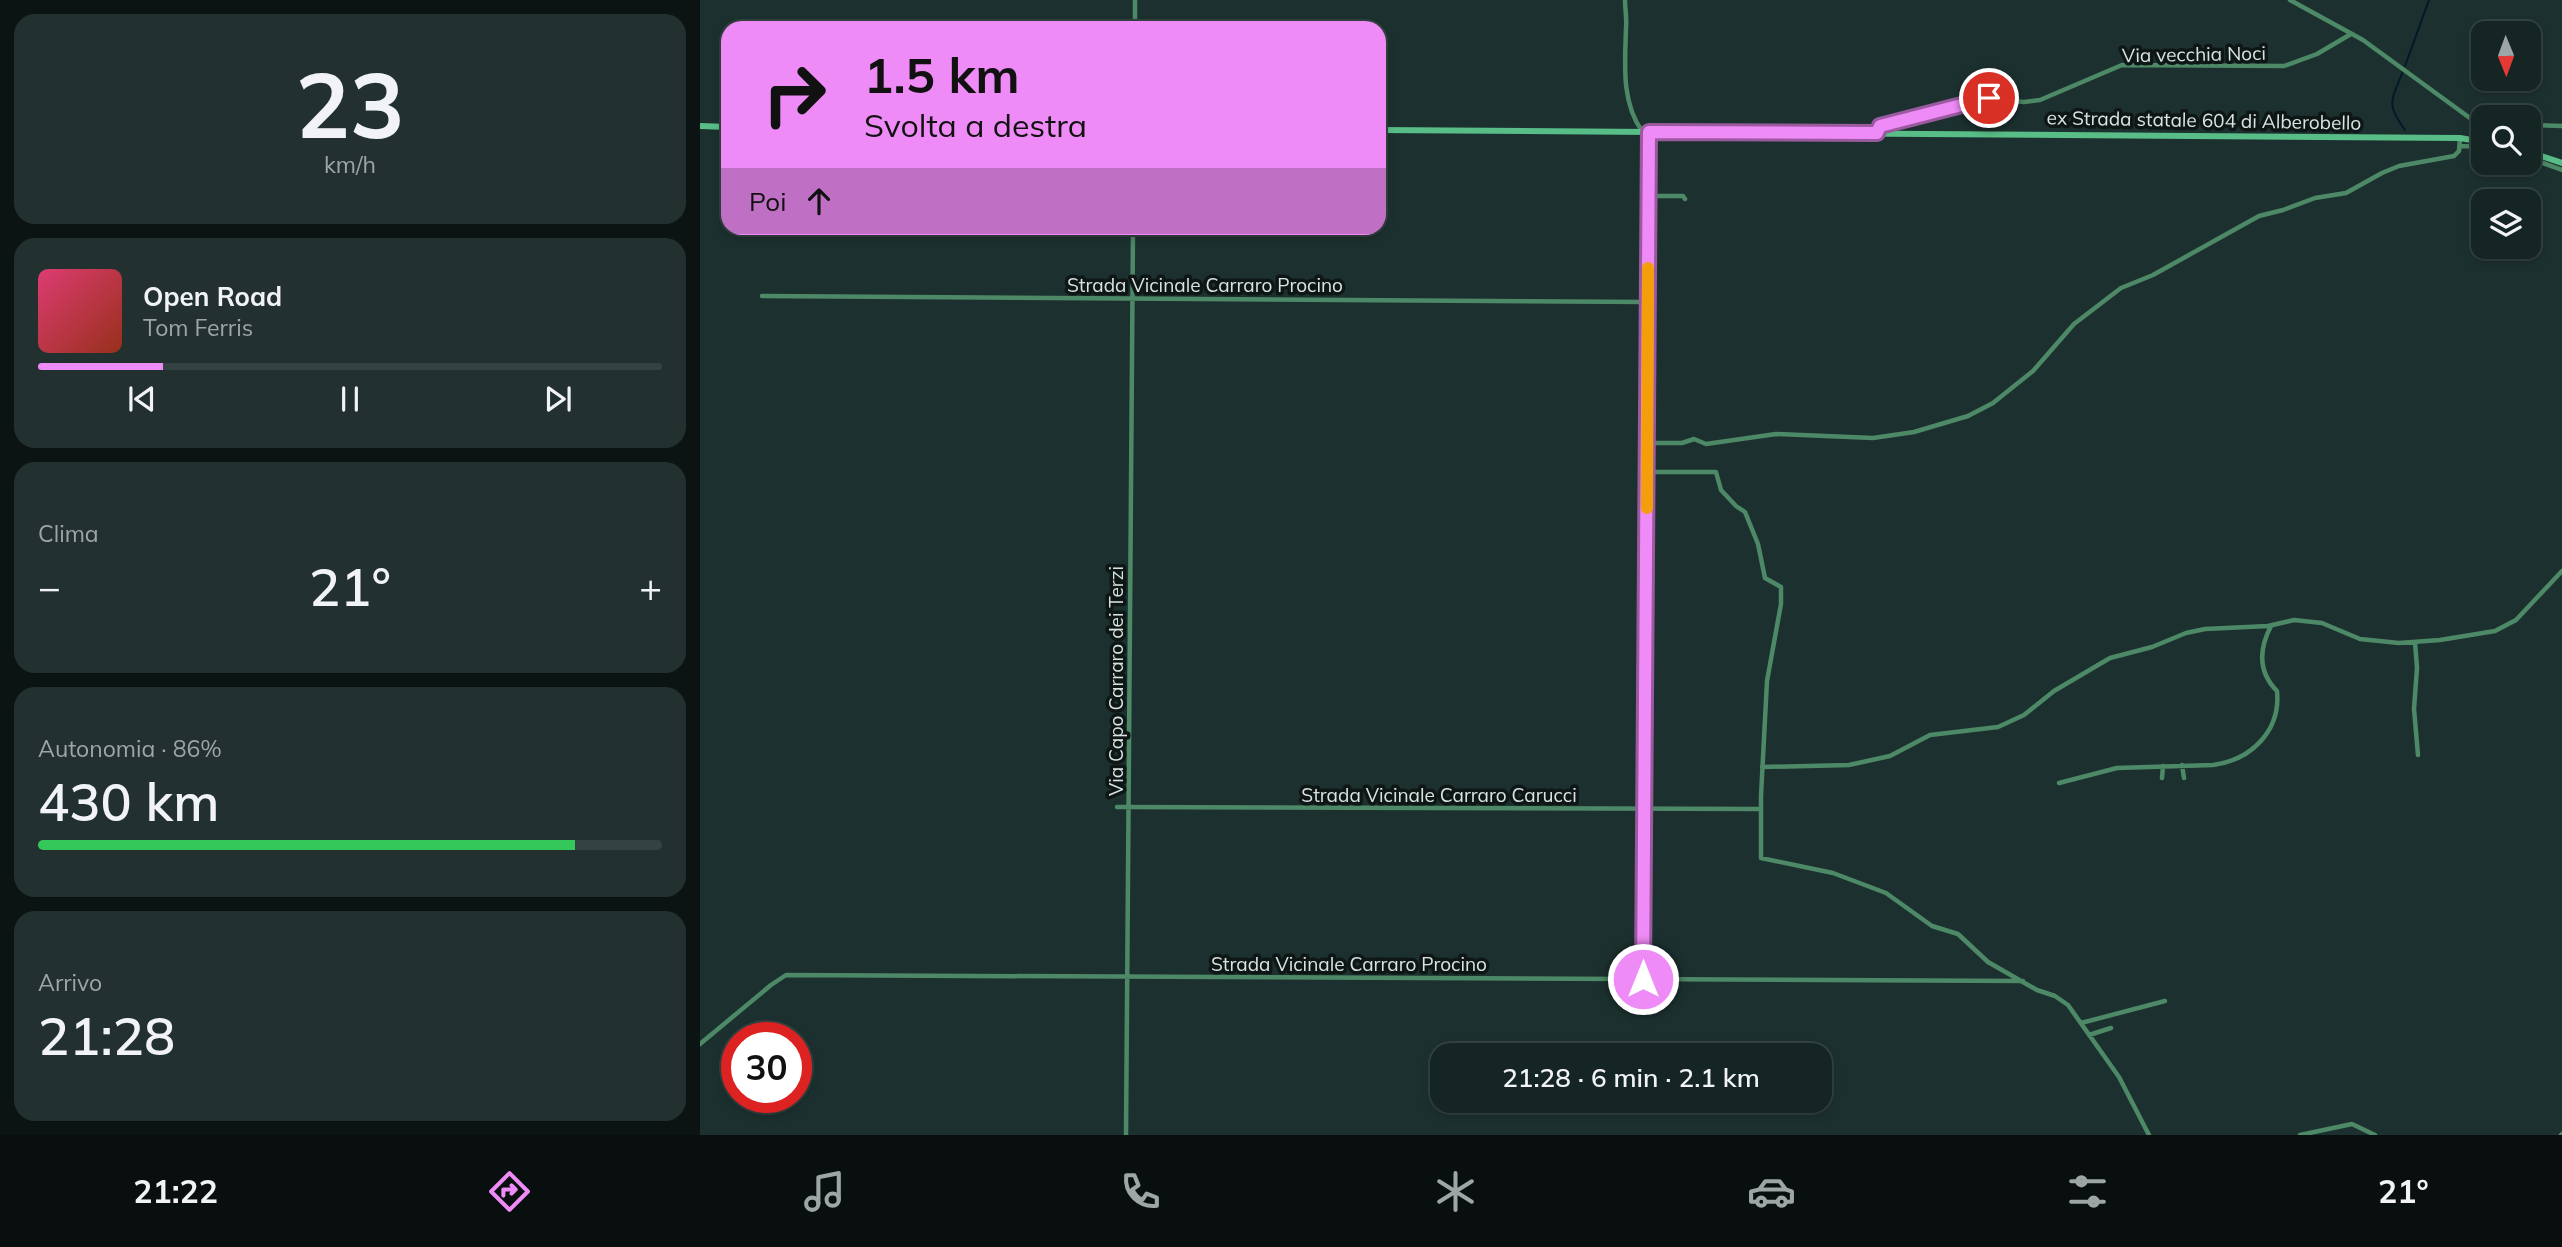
<!DOCTYPE html>
<html lang="it">
<meta charset="utf-8">
<style>
:root{--surface:#152523;--page:#223130;--text:#f1f3f6;--muted:#9da5a6;--line:#344241;--accent:#ef8bf6}
body{margin:0;font-family:Mulish,sans-serif;background:var(--page);color:var(--text);height:100vh;display:flex;flex-direction:column;font-size:26px;white-space:nowrap}
*{box-sizing:border-box;margin:0}
p{font-size:23px;color:var(--muted)}
.icon{flex:none;width:38px;height:38px;fill:none;stroke:currentColor;stroke-width:2;stroke-linecap:round;stroke-linejoin:round}
.map{position:relative;flex:1;overflow:hidden}
.panel{display:flex;flex-direction:column;gap:14px;padding:14px;background:#0c1413;width:700px}
.panel>*{flex:none}
.top-card{position:absolute;left:21px;top:21px;width:665px;height:214px;border-radius:21px;box-shadow:0 4px 10px #0003,0 0 0 2px var(--line);background:#ef8bf6;color:#111;overflow:hidden}
.needle{width:46px;rotate:179deg}
.fabs{position:absolute;left:1771px;top:21px;display:grid;gap:14px}
.fabs a{display:grid;place-items:center;width:70px;height:70px;border-radius:14px;background:var(--surface);box-shadow:0 4px 10px #0003,0 0 0 2px var(--line);font-size:35px}
.speed{position:absolute;left:21px;top:1022px;display:flex;gap:14px;font-size:35px;font-weight:700;text-align:center}
.speed>*{display:grid;place-content:center;width:91px;height:91px;border-radius:50%;background:var(--surface);box-shadow:0 4px 10px #0003,0 0 0 2px var(--line);line-height:1}
.speed .limit{border:10px solid #d22;background:#fff;color:#111}
.pin{position:absolute;display:grid;place-items:center;width:60px;height:60px;color:#fff;margin:-30px;border:4px solid #fff;border-radius:50%;box-shadow:0 2px 7px #0007}
.me{position:absolute;width:77px;margin:-38px;rotate:0deg;stroke-linejoin:round;filter:drop-shadow(0 0 5px #0008)}
.turn{display:flex;align-items:center;gap:24px;height:147px;padding:0 28px;font-size:32px}
.turn .icon{width:91px;height:91px;stroke-width:2.5}
.turn b{display:block;font-size:49px;line-height:60px}
.then{display:flex;align-items:center;height:66px;padding:0 28px;background:#0003;gap:14px;font-size:26px}
.big{font-size:52px;font-weight:600;line-height:1.1}
.panel .widget{flex:1;display:flex;flex-direction:column;justify-content:center;gap:10px;min-width:0;padding:0 24px;border-radius:21px;background:var(--page)}
.panel .dial{align-items:center;gap:0}
.dial b{font-size:91px;line-height:1}
.song{display:flex;align-items:center;gap:21px}
.cover{width:84px;height:84px;border-radius:10px;background:linear-gradient(135deg,hsl(340 70% 55%),hsl(10 70% 35%))}
.played{height:7px;border-radius:4px;background:linear-gradient(90deg,var(--accent) 20%,var(--line) 20%)}
.keys{display:flex;justify-content:space-around;direction:ltr}
.heat{display:flex;justify-content:space-between;align-items:center;font-size:38px;direction:ltr}
.charge{height:10px;border-radius:5px;background:linear-gradient(90deg,#34c759 86%,var(--line) 0)}
.trip{position:absolute;left:730px;top:1043px;width:402px;height:70px;border-radius:21px;background:var(--surface);box-shadow:0 4px 10px #0003,0 0 0 2px var(--line);font-weight:600;line-height:70px;text-align:center}
.menu{display:flex;height:112px;justify-content:space-around;align-items:center;background:#080f0e;color:var(--muted)}
.menu .icon{width:49px;height:49px}
.menu .current{color:var(--accent)}
.menu b{font-size:32px;color:var(--text)}
main{display:flex;flex:1;min-height:0}
.map>svg:first-child{display:block}
</style>
<main>
<section class="panel">
<div class="widget dial"><b>23</b><p>km/h</p></div>
<div class="widget">
<div class="song"><i class="cover"></i><div><b>Open Road</b><p>Tom Ferris</p></div></div>
<div class="played"></div>
<div class="keys"><svg class="icon" aria-label="previous" viewBox="0 0 24 24"><path d="M18 5L8 12l10 7zM5 5v14"/></svg><svg class="icon" aria-label="pause" viewBox="0 0 24 24"><path d="M8 5v14M16 5v14"/></svg><svg class="icon" aria-label="next" viewBox="0 0 24 24"><path d="M6 5l10 7-10 7zM19 5v14"/></svg></div>
</div>
<div class="widget"><p>Clima</p>
<div class="heat"><a>−</a><b class="big">21°</b><a>+</a></div>
</div>
<div class="widget"><p>Autonomia · 86%</p><b class="big">430 km</b><div class="charge"></div></div>
<div class="widget"><p>Arrivo</p><b class="big">21:28</b></div>
</section>
<div class="map">
<svg width="1862" height="1135" viewBox="0 0 1862 1135">
<rect width="100%" height="100%" fill="#1c312f"/>
<g fill="none" stroke-linecap="round" stroke-linejoin="round">
<path stroke="#001a2c" stroke-width="2" d="M1705,66L1729,0
M1703,71C1692,100 1685,103 1705,130"/>
<path stroke="#4d8966" stroke-width="4.5" d="M925,0C925,9 927,19 926,28C925,63 921,102 942,131
M1590,0L1663,40L1774,121L1783,125
M435,28V0
M1829,125L1862,126
M1177,133L1180,126L1285,98L1324,102L1340,100L1422,65L1584,66L1617,54L1651,34
M1760,146L1783,147
M1829,158L1862,170
M948,196H983L985,199
M62,296L948,302
M947,443H982L994,439L1006,444L1076,434L1173,438L1214,432L1268,416L1293,403L1333,371L1374,324L1421,288L1453,275L1559,216L1583,210L1615,198L1646,193L1682,173L1699,166L1754,156L1759,151L1760,138
M947,472H1016L1021,490L1036,506L1045,512L1058,544L1065,578L1081,587V604L1067,681L1061,796V858L1133,873L1186,893L1232,926L1258,934L1288,962L1337,990L1355,996L1368,1005L1419,1077L1449,1135
M1715,642L1717,668L1714,709L1718,755
M1482,765L1484,778
M1062,767L1149,765L1190,756L1230,735L1298,727L1324,715L1354,691L1410,658L1452,647L1486,633L1505,629L1568,626L1594,620L1622,623L1660,639L1699,643L1740,640L1795,631L1816,620L1862,571
M1462,778L1463,766
M1359,783L1417,768L1513,765C1551,760 1581,731 1577,691C1558,672 1559,649 1571,626
M417,807L1060,809
M943,979L949,132
M1381,1023L1465,1001
M1389,1035L1411,1028
M0,1044L71,985L86,975L1323,981
M426,1135L433,228
M1600,1135L1652,1124L1675,1135
M1861,1135L1862,1134"/>
<path stroke="#58bd86" stroke-width="6" d="M0,126L28,127
M679,130L1760,138L1783,142
M1829,152L1862,163"/>
</g>
<g fill="none" stroke-linecap="round" stroke-linejoin="round">
<g stroke="#9b5aa0" stroke-width="18">
<path id="route" d="M943,979L949,132L1177,133L1180,126L1289,98"/>
</g>
<use href="#route" stroke="#ef8bf6" stroke-width="12"/>
<path stroke="#f59e0b" stroke-width="12" d="M947,508L948,268"/>
</g>
<g text-anchor="middle" stroke-width="7" stroke-linejoin="round" paint-order="stroke">
<g font-size="19" fill="#d8e4e2" stroke="#0e1716">
<text transform="translate(1494 54) rotate(-1)" y="7">Via vecchia Noci</text>
<text transform="translate(1504 120) rotate(1)" y="7">ex Strada statale 604 di Alberobello</text>
<text x="505" y="292">Strada Vicinale Carraro Procino</text>
<text transform="translate(416 681) rotate(-90)" y="7">Via Capo Carraro dei Terzi</text>
<text x="739" y="802">Strada Vicinale Carraro Carucci</text>
<text x="649" y="971">Strada Vicinale Carraro Procino</text>
</g>
</g>
</svg>
<div class="fabs">
<a><svg class="needle" viewBox="-14 -14 28 28"><path d="M0-13l5 13h-10z" fill="#e53935"/><path d="M0 13l5-13h-10z" fill="#9da5a6"/></svg></a>
<a><svg class="icon" aria-label="search" viewBox="0 0 24 24"><circle cx="10" cy="10" r="6"/><path d="M15 15l6 6"/></svg></a>
<a><svg class="icon" aria-label="layers" viewBox="0 0 24 24"><path d="M12 4l9 5-9 5-9-5zM3 14l9 5 9-5"/></svg></a>
</div>
<div class="speed"><div class="limit">30</div></div>
<div class="pin" style="left:1289px;top:98px;background:#d93025"><svg class="icon" aria-label="arrive" viewBox="0 0 24 24"><path d="M6 21V4h12l-3 4 3 4H6"/></svg></div>
<svg class="me" style="left:943px;top:979px" viewBox="-20 -20 40 40"><circle r="17" fill="#ef8bf6" stroke="#fff" stroke-width="3"/><path d="M0-11L8 9 0 5-8 9z" fill="#fff"/></svg>
<div class="trip">21:28 · 6 min · 2.1 km</div>
<div class="top-card">
<div class="turn"><svg class="icon" aria-label="right" viewBox="0 0 24 24"><path d="M7 20v-9h11M14 6l5 5-5 5"/></svg><div><b>1.5 km</b>Svolta a destra</div></div>
<div class="then">Poi<svg class="icon" aria-label="ahead" viewBox="0 0 24 24"><path d="M12 20V5M6 11l6-6 6 6"/></svg></div>
</div>
</div>
</main>
<nav class="menu">
<b>21:22</b>
<svg class="icon current" aria-label="directions" viewBox="0 0 24 24"><path d="M12 3l9 9-9 9-9-9zM9 14v-3h6M13 9l2 2-2 2"/></svg>
<svg class="icon" aria-label="music" viewBox="0 0 24 24"><path d="M9 18V5l10-2v13"/><circle cx="6" cy="18" r="3"/><circle cx="16" cy="16" r="3"/></svg>
<svg class="icon" aria-label="phone" viewBox="0 0 24 24"><path d="M5 4h4l2 5-3 2q2 4 5 5l2-3 5 2v4C11 20 4 13 5 4z"/></svg>
<svg class="icon" aria-label="climate" viewBox="0 0 24 24"><path d="M12 3v18M4 7l16 10M4 17L20 7"/></svg>
<svg class="icon" aria-label="car" viewBox="0 0 24 24"><path d="M5 17H2v-5l4-1 3-4h7l3 4 3 1v5h-3M9 17h6M6 11h13"/><circle cx="7" cy="17" r="2"/><circle cx="17" cy="17" r="2"/></svg>
<svg class="icon" aria-label="filters" viewBox="0 0 24 24"><path d="M4 7h16M4 17h16"/><circle cx="9" cy="7" r="2"/><circle cx="15" cy="17" r="2"/></svg>
<b>21°</b>
</nav>
